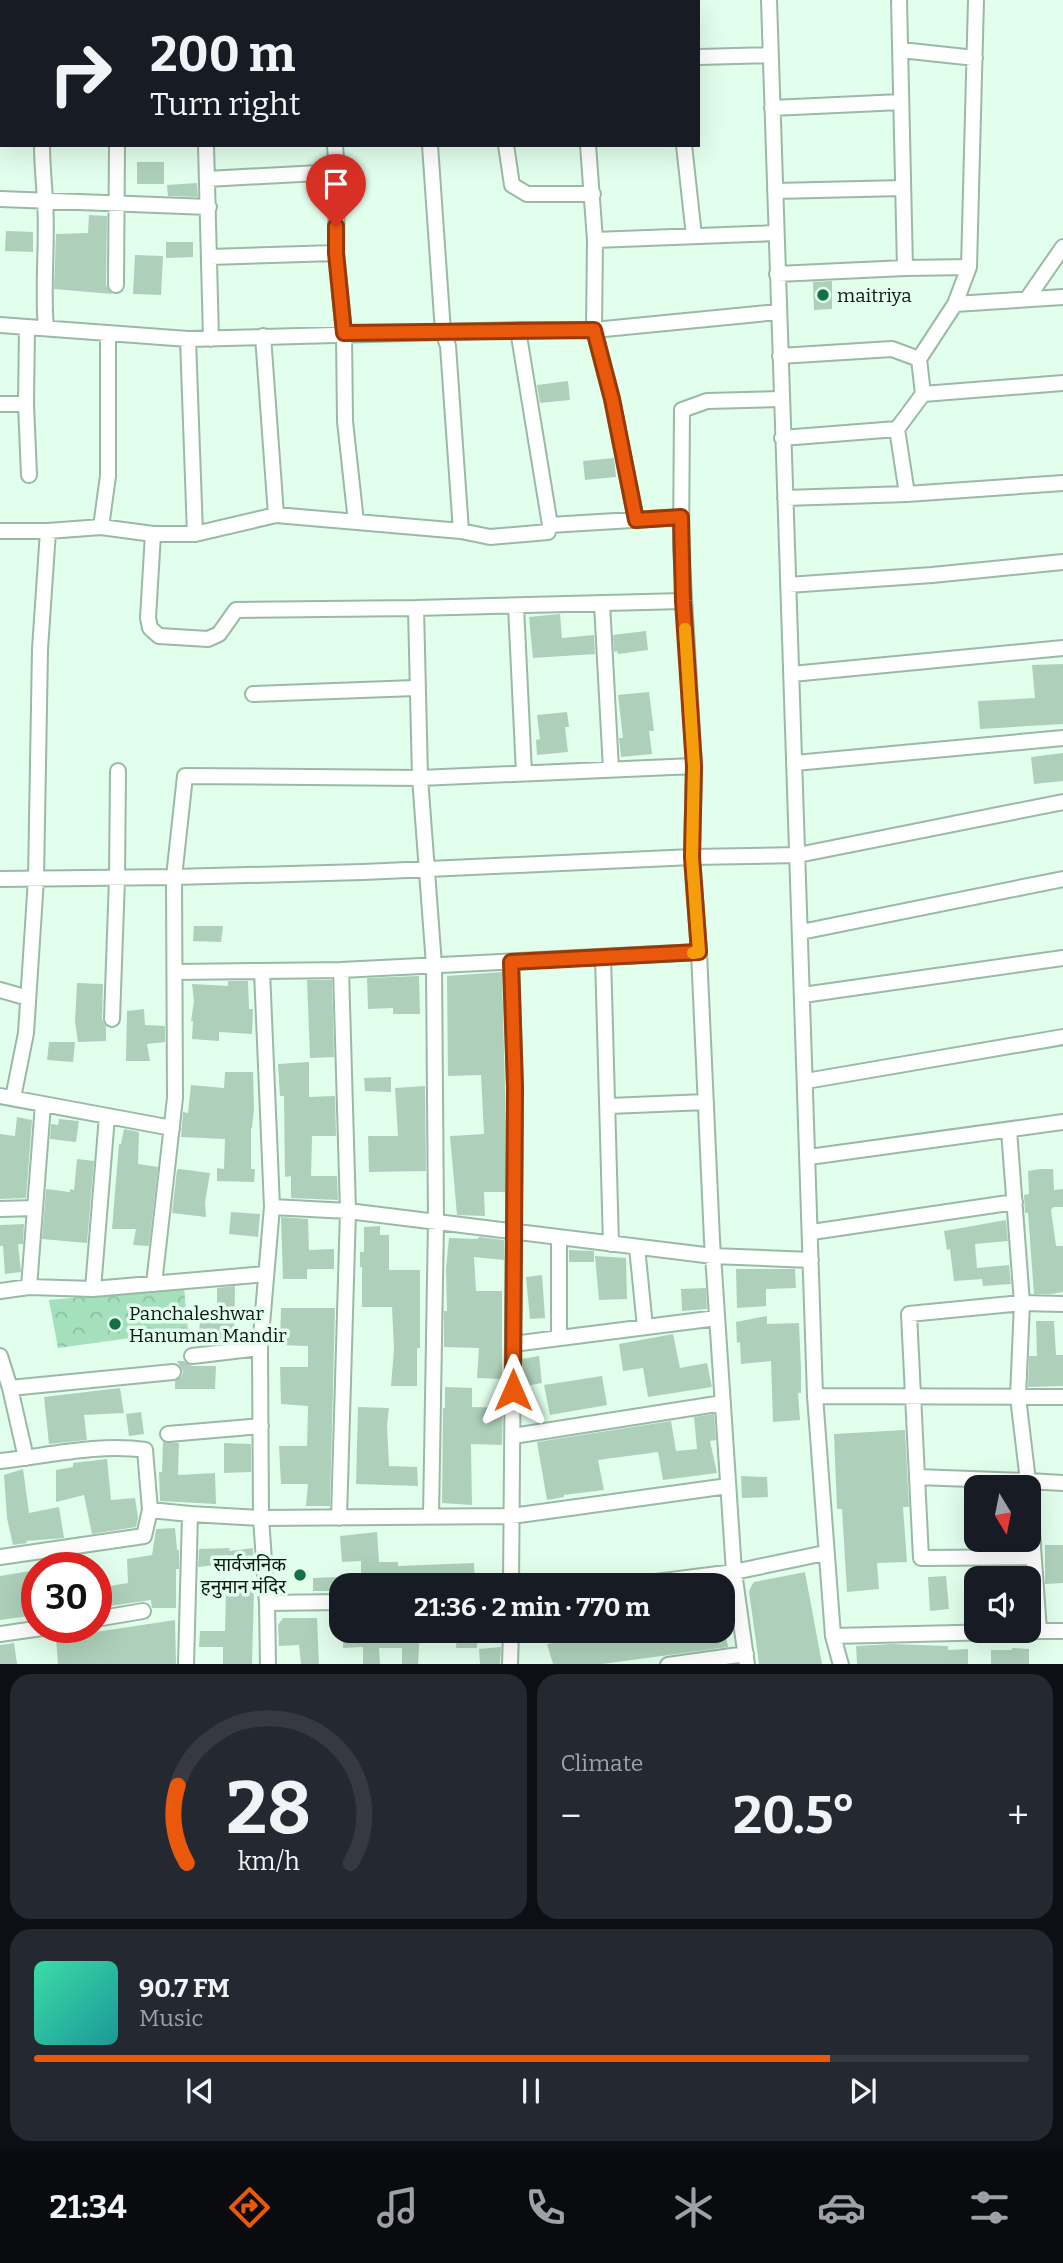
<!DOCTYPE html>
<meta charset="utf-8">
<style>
:root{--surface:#171b24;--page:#242831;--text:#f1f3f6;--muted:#9ea1a6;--line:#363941;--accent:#ea580c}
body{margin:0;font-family:Bitter,"Noto Sans Devanagari",serif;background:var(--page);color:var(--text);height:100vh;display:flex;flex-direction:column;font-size:26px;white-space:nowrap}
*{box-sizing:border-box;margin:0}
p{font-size:23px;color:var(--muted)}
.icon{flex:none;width:38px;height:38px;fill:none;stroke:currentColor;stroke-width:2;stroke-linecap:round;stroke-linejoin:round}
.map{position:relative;height:1664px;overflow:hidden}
.sheet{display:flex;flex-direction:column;gap:10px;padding:10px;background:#0d0f14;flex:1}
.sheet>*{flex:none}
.top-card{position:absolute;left:0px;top:0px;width:700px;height:147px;box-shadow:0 7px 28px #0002;background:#171b24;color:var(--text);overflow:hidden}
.needle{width:46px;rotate:170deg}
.tools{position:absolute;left:964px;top:1475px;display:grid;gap:14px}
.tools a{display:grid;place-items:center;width:77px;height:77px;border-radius:14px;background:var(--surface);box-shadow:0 7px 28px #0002;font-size:35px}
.speed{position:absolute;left:21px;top:1552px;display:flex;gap:14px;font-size:35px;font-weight:700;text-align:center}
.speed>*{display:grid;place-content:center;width:91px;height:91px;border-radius:50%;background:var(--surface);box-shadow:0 7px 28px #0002;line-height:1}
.speed .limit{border:10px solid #d22;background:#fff;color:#111}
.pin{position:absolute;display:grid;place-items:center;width:60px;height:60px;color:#fff;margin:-72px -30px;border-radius:50% 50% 50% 0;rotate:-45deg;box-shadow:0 0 7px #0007}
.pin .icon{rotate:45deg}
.me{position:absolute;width:77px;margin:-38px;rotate:0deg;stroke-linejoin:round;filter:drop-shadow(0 0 5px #0008)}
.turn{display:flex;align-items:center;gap:24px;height:147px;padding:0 35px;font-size:32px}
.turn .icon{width:91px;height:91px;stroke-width:2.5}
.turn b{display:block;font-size:49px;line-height:60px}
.big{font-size:52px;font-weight:700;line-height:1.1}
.sheet .widget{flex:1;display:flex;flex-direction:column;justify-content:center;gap:10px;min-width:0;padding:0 24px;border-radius:21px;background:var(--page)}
.sheet .dial{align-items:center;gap:0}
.dial svg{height:182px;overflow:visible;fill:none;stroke:var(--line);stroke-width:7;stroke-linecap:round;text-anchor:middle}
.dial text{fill:var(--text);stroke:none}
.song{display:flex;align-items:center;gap:21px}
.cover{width:84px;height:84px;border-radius:10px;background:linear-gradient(135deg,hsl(160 70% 55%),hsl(180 70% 35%))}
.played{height:7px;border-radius:4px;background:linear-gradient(90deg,var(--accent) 80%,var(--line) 80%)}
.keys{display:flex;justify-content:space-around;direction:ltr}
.heat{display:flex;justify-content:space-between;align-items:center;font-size:38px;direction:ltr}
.sheet .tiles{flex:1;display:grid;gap:10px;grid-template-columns:1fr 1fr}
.widget:last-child{grid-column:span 2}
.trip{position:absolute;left:329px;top:1573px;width:406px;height:70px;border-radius:21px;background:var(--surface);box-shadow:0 7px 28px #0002;font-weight:700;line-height:70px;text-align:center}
.menu{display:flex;height:112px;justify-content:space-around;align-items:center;background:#090b0e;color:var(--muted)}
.menu .icon{width:49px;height:49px}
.menu .active{color:var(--accent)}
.menu b{font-size:32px;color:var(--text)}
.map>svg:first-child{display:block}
</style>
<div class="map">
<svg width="1063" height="1665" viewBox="0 0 1063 1665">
<defs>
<pattern id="park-crowns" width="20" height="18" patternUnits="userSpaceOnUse" patternTransform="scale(1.75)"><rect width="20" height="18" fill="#a5e0bc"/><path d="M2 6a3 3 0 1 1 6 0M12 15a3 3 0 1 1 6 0" fill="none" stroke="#8dc0a1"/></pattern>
</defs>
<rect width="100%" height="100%" fill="#e2feec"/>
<path fill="url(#park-crowns)" d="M184,1287L188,1330L58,1348L49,1300Z"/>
<path fill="#aed0ba" d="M137,162H164V184H137Z
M197,183L198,197L168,196L167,185Z
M89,215L107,216L106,285L112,294L54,289L56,234L88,233Z
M6,231L33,232V252L5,251Z
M166,242H193V257L166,258Z
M135,255L163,256L161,295L133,294Z
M832,281V309L814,310L813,282Z
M568,381L570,400L540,403L537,385Z
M614,458L616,477L585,480L583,461Z
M560,614L562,638L594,635L595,654L533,658L529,617Z
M646,631L648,650L618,654L617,651L614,652L613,635Z
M1063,664V724L980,729L978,701L1035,698L1032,665Z
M649,692L654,731H649L652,754L621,757L619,738H623L618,695Z
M567,712L569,727H565L568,752L537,755L536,740L540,739L537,715Z
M1063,753V781L1034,784L1031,757Z
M194,926H223L221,942L193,941Z
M502,972L505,1087V1192H484L485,1216L457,1215L450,1136L484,1134L481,1075L448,1076L447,976Z
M419,976L420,1014H393V1008L368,1009L367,978Z
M307,980H332L334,1057L310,1058Z
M228,981H248L249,1009H253L252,1034L219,1032V1041L192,1039L193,1021H191L194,1001L192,984L228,986Z
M77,983L103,984L102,1019L106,1027V1041L78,1042L75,1022Z
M144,1009L145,1025L165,1026V1042L147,1044L150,1061H126L127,1011Z
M49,1042H75L73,1062L47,1060Z
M309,1062V1097L335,1096L336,1136H312L311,1176H337L338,1200L291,1198V1176L285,1177L284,1096H280L278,1064Z
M225,1072H253L254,1108L252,1128H251V1169H255L254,1182L217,1181V1168L224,1169L225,1139L181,1137L183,1112L188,1113L191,1085L224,1088Z
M391,1077V1092L365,1091L364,1078Z
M425,1086L426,1171L369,1172L368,1136H398L395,1088Z
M17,1117L32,1120L26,1198L0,1199V1134L15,1136Z
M59,1119L79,1121L76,1142L50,1139L51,1124L58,1125Z
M124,1129L139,1132L138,1164L158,1167L149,1246L133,1245L136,1229H112L119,1144H121Z
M77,1159L94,1161L87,1243L42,1239L46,1189L70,1192V1189L74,1190Z
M179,1169L210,1173L205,1203L206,1217L172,1213L177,1170Z
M1040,1169H1053L1054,1190L1063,1189V1207H1053L1051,1210L1056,1246H1063V1292L1051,1294H1034L1028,1213H1025L1024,1195L1029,1194L1028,1171Z
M231,1212L260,1214L258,1237L229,1234Z
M281,1217L308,1219L309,1250L334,1249V1269H307V1279H283Z
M1006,1220L1008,1241L975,1244L977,1268L1009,1265L1011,1284L983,1286L982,1279L954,1281L950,1249L947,1250L944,1231Z
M24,1224L23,1244H18L21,1272L5,1274L3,1246H0V1225Z
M380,1226V1235H389V1270H420V1348H417V1386H391L394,1349L392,1307H362V1267H360V1252H364V1227Z
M479,1237L504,1240V1260L474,1257L476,1291H502V1379L477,1378L479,1348L444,1347V1311H447L446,1269L449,1238L478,1239Z
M569,1250L594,1251V1262H569Z
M595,1256L626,1258L627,1299L599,1300Z
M736,1269H795L796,1288L766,1289V1306L737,1308Z
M542,1275L545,1318L530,1319L526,1277Z
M235,1286L234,1340L199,1339L200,1310L217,1309V1288Z
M706,1288L707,1309L682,1311L681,1289Z
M281,1308H335L330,1506H306L308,1484H281L279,1446H307L308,1406L281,1404L280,1367H308V1346L280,1345Z
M767,1316V1324L799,1323L801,1368V1393H798L800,1420L773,1422L771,1361L741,1364L740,1342L737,1343L736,1322Z
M1036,1321H1054L1056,1355H1063V1386L1028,1387L1029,1356H1037Z
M673,1334L680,1368L707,1363L712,1387L648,1397L643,1368L623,1371L619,1344Z
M539,1356L542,1383L525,1386L522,1359Z
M177,1361H184L192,1366H216L215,1389H175V1381L181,1377L183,1372Z
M602,1376L607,1405L550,1415L544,1385Z
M445,1387L472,1388V1407L503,1408L502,1445L471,1444L472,1505L442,1503L443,1408H445Z
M120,1388L124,1413L84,1415L87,1440L49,1444L44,1397Z
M358,1407L389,1408L387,1425L389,1466L417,1467L418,1486L356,1484Z
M141,1412L144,1434L129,1436L126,1414Z
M714,1414L716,1440L710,1441L717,1473L663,1480L658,1452L598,1460L604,1490L564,1495V1497L547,1500L537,1442L671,1421L676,1451L697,1449L694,1417Z
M905,1430L909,1507H903L907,1562L877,1563L879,1589L847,1592L842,1509H837L834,1434Z
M163,1442L179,1443L178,1475L215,1473L216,1504L160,1501L159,1472H162Z
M224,1443L251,1444V1472L224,1473Z
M107,1459L111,1500L135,1498L138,1518L136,1527L92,1534L84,1495L56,1502V1470L73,1467V1463Z
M23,1469L29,1513L59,1507L64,1538L26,1541L27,1543L13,1545L7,1518L4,1475Z
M741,1476L767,1477L768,1497L742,1498Z
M175,1528L177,1550H179V1569H176V1608H152L151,1600L96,1608V1588L128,1583L127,1559L152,1555L156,1529Z
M377,1532L379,1562H398V1566L474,1563L475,1586H361V1561L342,1562L340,1536Z
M1045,1545H1063V1583L1045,1584Z
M230,1548L229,1551L253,1548L254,1571L235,1570L236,1563L198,1567L199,1549Z
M37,1570V1615L0,1620V1576Z
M805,1572L822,1664H759L749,1591L752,1585L754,1582Z
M946,1576L949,1609L930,1611L928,1577Z
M338,1577L339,1591H313V1578Z
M254,1590L252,1664H223V1647H199L200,1631H225L226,1591Z
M283,1618H317L319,1664H301L299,1645L279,1646L278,1625Z
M175,1620L176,1664H58L56,1638Z
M343,1631H420L418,1664H402V1648H379L380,1664H363V1647L343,1648Z
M457,1631H478L477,1648H456Z
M568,1631H586L587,1637L609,1631H725L728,1647L602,1664H553L547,1644L569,1640Z
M14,1643L17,1664H0V1645Z
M892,1644L948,1646V1650L968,1649V1664H857L856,1646Z
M501,1647L500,1664H480L479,1649Z
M1012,1648L1029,1649V1664H991V1650H1012Z"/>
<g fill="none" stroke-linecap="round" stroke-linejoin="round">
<g stroke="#99baa5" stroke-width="18">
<path id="street" d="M236,0V2
M324,0V2
M420,0V2
M564,0V2
M769,0L815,1396L833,1636L841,1665
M43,2V0
M118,2V0
M901,50L975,58
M698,57L770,55
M772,108L901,102
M42,145C42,164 44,182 45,201C48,243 42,286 46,328
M206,145L211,339
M335,145L337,172L336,253L344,333L345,421L356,522
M506,145L512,185L527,194H593
M588,145L595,240L594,330L612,399L636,520
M684,145L694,236
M207,179L337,172
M775,191L903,188
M0,199L209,207
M595,240L776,233
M210,257L336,253
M905,268L969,267
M777,274L905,268L899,0
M116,285L117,145
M1027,299L1063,247
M955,304L1063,297
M0,325L188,339L195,534H153
M27,327L26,404L29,475
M263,336L276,515L461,531L490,537L548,532
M188,339L443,332L430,145
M780,356L892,349L919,359L923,394
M919,359L955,304L969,267L976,0
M0,404H26
M897,429L907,494
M782,438L897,429L923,394L1063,383
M785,498L907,494L1063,483
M681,517L550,525L518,330H594L778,312
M101,527L108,476V333
M0,531H48L101,527L153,534L148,618L150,628L159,636L208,639L219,634L236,610L416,608
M461,531L448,346L443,332L518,330
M195,534L276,515
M788,585L932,575L1063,562
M602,604L611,769
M516,606L524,773
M792,674L1063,648
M253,694L415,688L418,685
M795,763L1063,738
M0,879L174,877L363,872L692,857L798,855L1063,802
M801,932L1063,879
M699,952L692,857L694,766L681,547L682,410L707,401L781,399
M603,957L611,1244
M511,962L515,1087L511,1586
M175,972L262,971
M0,990L28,998
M803,995L1063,958
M112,1019L117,878L118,771
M806,1081L1063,1037
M0,1096L172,1128
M13,1098L26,1033L36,879L40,649L48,531
M609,1106L706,1102
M1009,1130L1022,1303L1063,1304
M809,1157L1063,1122
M272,1207L348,1211L713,1256L811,1260
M0,1209L35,1208
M812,1232L1015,1202
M559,1238V1338
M637,1247L645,1327
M154,1284L175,1098L174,877L185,776L420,778L694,766
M29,1287L43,1104
M93,1289L107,1116
M0,1291L29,1287L93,1289L266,1274
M513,1344L717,1318
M0,1356L10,1388L26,1458
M192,1356L260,1348
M10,1388L173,1372
M815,1396L1063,1397
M168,1434L261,1426
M513,1436L723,1403
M0,1461C46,1456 100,1443 145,1450L150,1510L144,1536L0,1557
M917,1477L1028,1481L1018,1397L1022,1303L909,1314L921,1558L1033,1557
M1029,1488L1028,1481L1063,1483
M150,1510L190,1514
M431,1517L436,1221L434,965L420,778L416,608L683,601
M339,1518L348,1211L341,970
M624,1586L734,1572L825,1553
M267,1603L341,1602
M96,1619L143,1611
M1039,1631H1063
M0,1634L42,1628
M833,1636L1039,1631L1029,1491
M186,1665L190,1514L261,1518L512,1516L728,1486
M268,1665L267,1603L261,1518L260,1348L272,1207L262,971L341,970L699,952L712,1240L734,1572L747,1665
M510,1665L511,1631
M668,1665L746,1654"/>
</g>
<use href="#street" stroke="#fff" stroke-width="14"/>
</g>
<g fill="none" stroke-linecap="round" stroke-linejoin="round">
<g stroke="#983908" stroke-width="18">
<path id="route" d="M336,226V253L344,333L594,330L612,399L636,520L681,517L683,601L694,766L692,857L699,952L511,962L515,1087L513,1390"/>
</g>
<use href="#route" stroke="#ea580c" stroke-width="12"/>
<path stroke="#f59e0b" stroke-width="12" d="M685,629L694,766L692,857L699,952L693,953"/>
</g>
<g fill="#127146" stroke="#e2feec" stroke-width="2.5">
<circle cx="823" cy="295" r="7"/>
<circle cx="115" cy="1324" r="7"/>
<circle cx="300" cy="1575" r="7"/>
</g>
<g text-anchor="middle" stroke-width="7" stroke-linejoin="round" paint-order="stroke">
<g font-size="19" fill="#0d1912" stroke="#e2feec" text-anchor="start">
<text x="837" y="302">maitriya</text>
<text x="129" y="1320">Panchaleshwar<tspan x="129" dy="22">Hanuman Mandir</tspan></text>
<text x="286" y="1571" text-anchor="end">सार्वजनिक<tspan x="286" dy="22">हनुमान मंदिर</tspan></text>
</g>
</g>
</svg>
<div class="tools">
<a><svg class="needle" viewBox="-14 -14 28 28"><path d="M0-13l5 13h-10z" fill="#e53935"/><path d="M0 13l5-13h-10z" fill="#9ea1a6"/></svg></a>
<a><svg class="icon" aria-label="sound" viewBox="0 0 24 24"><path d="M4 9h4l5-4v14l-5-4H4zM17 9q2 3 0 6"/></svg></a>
</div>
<div class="speed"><div class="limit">30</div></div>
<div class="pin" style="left:336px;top:226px;background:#d93025"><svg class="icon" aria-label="arrive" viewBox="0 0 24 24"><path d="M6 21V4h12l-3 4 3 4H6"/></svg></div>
<svg class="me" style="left:513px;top:1390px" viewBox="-20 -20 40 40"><path d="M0-17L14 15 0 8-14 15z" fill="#ea580c" stroke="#fff" stroke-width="4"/></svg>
<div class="trip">21:36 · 2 min · 770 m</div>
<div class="top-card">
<div class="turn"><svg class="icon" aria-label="right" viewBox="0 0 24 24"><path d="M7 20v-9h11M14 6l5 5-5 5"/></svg><div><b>200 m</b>Turn right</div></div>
</div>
</div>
<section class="sheet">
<div class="tiles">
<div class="widget dial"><svg viewBox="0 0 100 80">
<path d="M14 69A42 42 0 1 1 86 69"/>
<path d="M14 69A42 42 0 0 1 10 35" stroke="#ea580c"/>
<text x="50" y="56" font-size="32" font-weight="700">28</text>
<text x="50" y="72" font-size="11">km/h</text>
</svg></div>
<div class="widget"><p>Climate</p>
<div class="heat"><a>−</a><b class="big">20.5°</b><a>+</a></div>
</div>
<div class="widget">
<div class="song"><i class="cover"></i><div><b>90.7 FM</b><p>Music</p></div></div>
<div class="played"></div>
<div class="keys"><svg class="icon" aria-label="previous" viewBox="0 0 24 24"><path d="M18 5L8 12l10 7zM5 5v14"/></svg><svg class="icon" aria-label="pause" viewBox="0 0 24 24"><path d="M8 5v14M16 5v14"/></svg><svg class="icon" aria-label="next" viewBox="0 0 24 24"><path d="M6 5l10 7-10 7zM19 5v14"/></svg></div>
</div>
</div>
</section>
<nav class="menu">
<b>21:34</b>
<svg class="icon active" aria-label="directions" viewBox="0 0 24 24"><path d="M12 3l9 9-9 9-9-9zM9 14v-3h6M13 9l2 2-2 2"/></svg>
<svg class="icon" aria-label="music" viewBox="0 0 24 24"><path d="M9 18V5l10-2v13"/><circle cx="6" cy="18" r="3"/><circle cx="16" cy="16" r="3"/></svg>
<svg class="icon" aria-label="phone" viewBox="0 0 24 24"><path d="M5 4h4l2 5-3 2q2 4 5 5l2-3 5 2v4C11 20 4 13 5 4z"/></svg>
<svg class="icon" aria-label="climate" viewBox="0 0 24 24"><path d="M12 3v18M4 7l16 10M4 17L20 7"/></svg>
<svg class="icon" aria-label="car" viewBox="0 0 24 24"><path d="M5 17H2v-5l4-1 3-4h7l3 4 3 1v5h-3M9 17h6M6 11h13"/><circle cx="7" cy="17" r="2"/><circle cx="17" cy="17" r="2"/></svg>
<svg class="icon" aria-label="filters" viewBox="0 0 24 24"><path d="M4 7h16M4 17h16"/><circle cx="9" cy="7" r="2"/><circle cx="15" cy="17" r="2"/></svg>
</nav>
